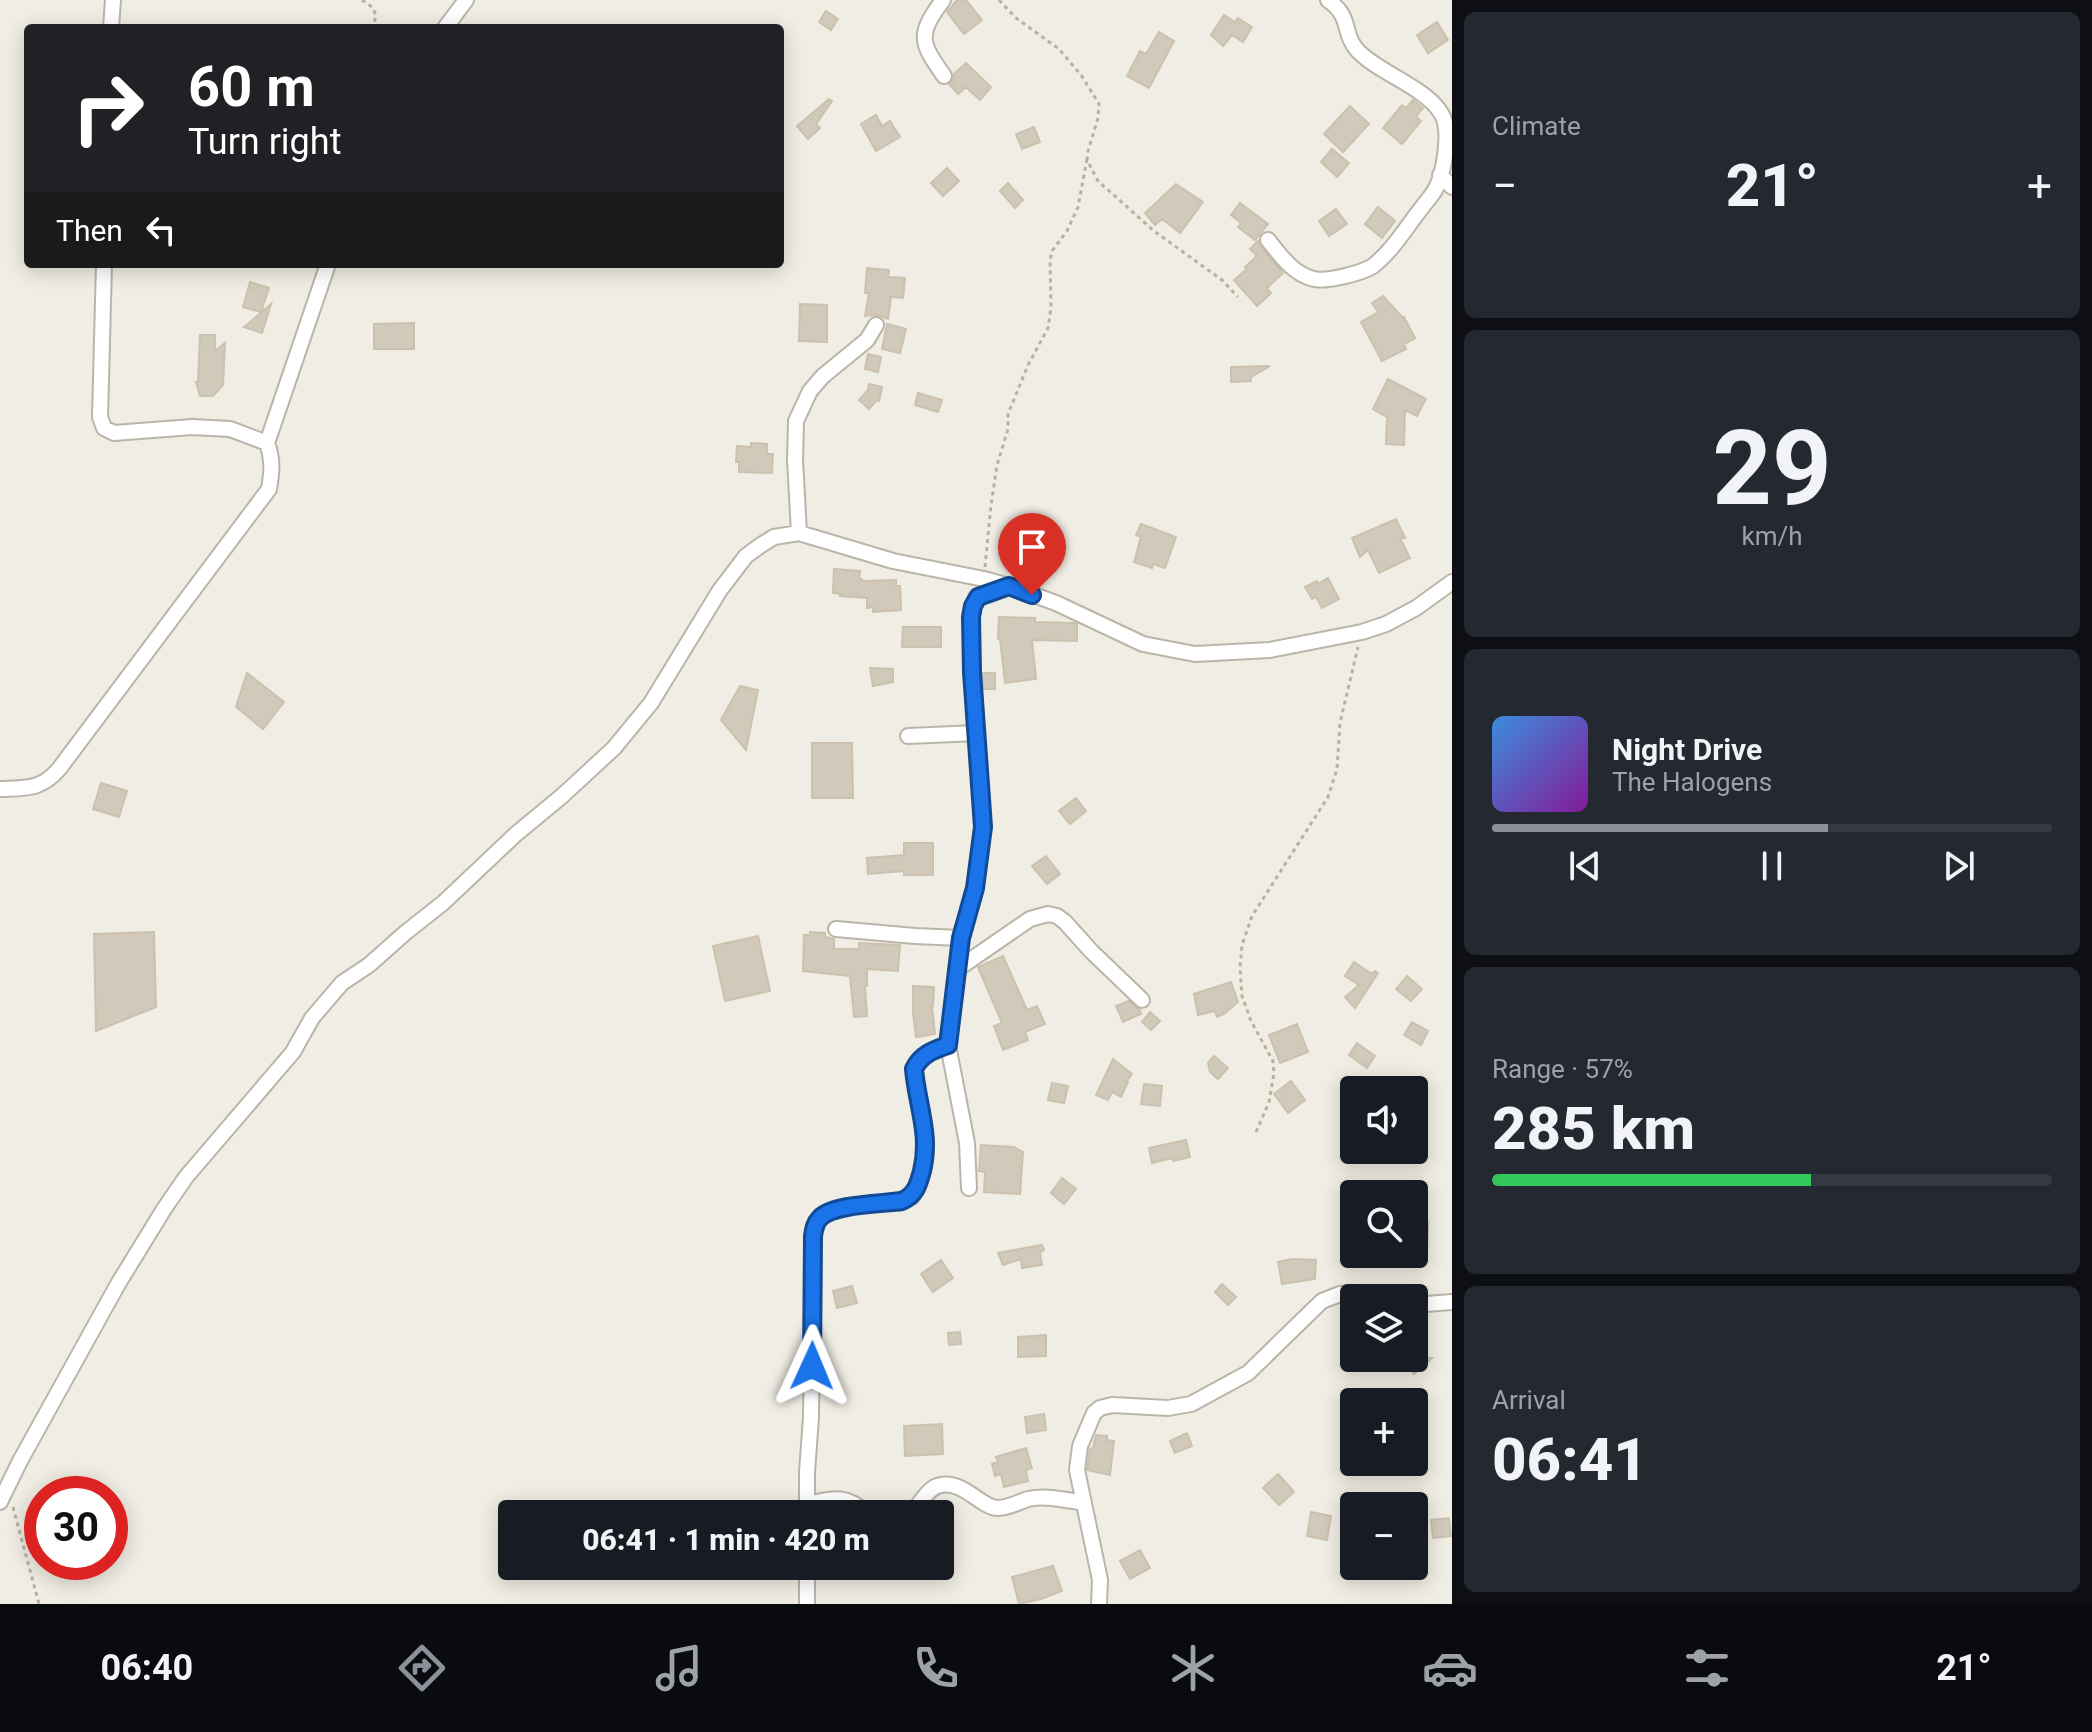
<!DOCTYPE html>
<meta charset="utf-8">
<style>
:root{--surface:#171b24;--page:#242831;--text:#f1f3f6;--muted:#9ea1a6;--line:#363941;--accent:#8c9099}
body{margin:0;font-family:Roboto,sans-serif;background:var(--page);color:var(--text);height:100vh;display:flex;flex-direction:column;font-size:30px;white-space:nowrap}
*{box-sizing:border-box;margin:0}
p{font-size:26px;color:var(--muted)}
.icon{flex:none;width:44px;height:44px;fill:none;stroke:currentColor;stroke-width:2;stroke-linecap:round;stroke-linejoin:round}
.map{position:relative;flex:1;overflow:hidden}
.panel{display:flex;flex-direction:column;gap:12px;padding:12px;background:#0d0f14;width:640px}
.panel>*{flex:none}
.top-card{position:absolute;left:24px;top:24px;width:760px;height:244px;border-radius:8px;box-shadow:0 4px 20px #0003;background:#202124;color:#fff;overflow:hidden}
.controls{position:absolute;left:1340px;top:1076px;display:grid;gap:16px}
.controls a{display:grid;place-items:center;width:88px;height:88px;border-radius:8px;background:var(--surface);box-shadow:0 4px 20px #0003;font-size:40px}
.speed{position:absolute;left:24px;top:1476px;display:flex;gap:16px;font-size:40px;font-weight:700;text-align:center}
.speed>*{display:grid;place-content:center;width:104px;height:104px;border-radius:50%;background:var(--surface);box-shadow:0 4px 20px #0003;line-height:1}
.speed .limit{border:12px solid #d22;background:#fff;color:#111}
.pin{position:absolute;display:grid;place-items:center;width:68px;height:68px;color:#fff;margin:-82px -34px;border-radius:50% 50% 50% 0;rotate:-45deg;box-shadow:0 0 8px #0007}
.pin .icon{rotate:45deg}
.me{position:absolute;width:88px;margin:-44px;rotate:1deg;stroke-linejoin:round;filter:drop-shadow(0 0 6px #0008)}
.turn{display:flex;align-items:center;gap:28px;height:168px;padding:0 32px;font-size:36px}
.turn .icon{width:104px;height:104px;stroke-width:2.5}
.turn b{display:block;font-size:56px;line-height:68px}
.then{display:flex;align-items:center;height:76px;padding:0 32px;background:#0003;gap:16px;font-size:30px}
.big{font-size:60px;font-weight:800;line-height:1.1}
.panel .tile{flex:1;display:flex;flex-direction:column;justify-content:center;gap:12px;min-width:0;padding:0 28px;border-radius:12px;background:var(--page)}
.panel .dial{align-items:center;gap:0}
.dial b{font-size:104px;line-height:1}
.song{display:flex;align-items:center;gap:24px}
.cover{width:96px;height:96px;border-radius:12px;background:linear-gradient(135deg,hsl(210 70% 55%),hsl(290 70% 35%))}
.played{height:8px;border-radius:4px;background:linear-gradient(90deg,var(--accent) 60%,var(--line) 60%)}
.keys{display:flex;justify-content:space-around;direction:ltr}
.heat{display:flex;justify-content:space-between;align-items:center;font-size:44px;direction:ltr}
.charge{height:12px;border-radius:6px;background:linear-gradient(90deg,#34c759 57%,var(--line) 0)}
.trip{position:absolute;left:498px;top:1500px;width:456px;height:80px;border-radius:8px;background:var(--surface);box-shadow:0 4px 20px #0003;font-weight:800;line-height:80px;text-align:center}
.tab-bar{display:flex;height:128px;justify-content:space-around;align-items:center;background:#090b0e;color:var(--muted)}
.tab-bar .icon{width:56px;height:56px}
.tab-bar .on{color:var(--accent)}
.tab-bar b{font-size:36px;color:var(--text)}
main{display:flex;flex:1;min-height:0}
.map>svg:first-child{display:block}
</style>
<main>
<div class="map">
<svg width="1452" height="1604" viewBox="0 0 1452 1604">
<rect width="100%" height="100%" fill="#f0ede4"/>
<path fill="#d1c9ba" stroke="#cbc1ae" stroke-width="2" d="M957,0H966L982,20L964,34L947,12Z
M826,11L838,19L831,30L819,22Z
M1224,15L1235,22L1238,18L1252,27L1243,42L1232,35L1223,46L1211,35Z
M1437,22L1448,40L1428,53L1417,35Z
M1159,32L1174,41L1149,88L1127,76L1140,51L1146,54Z
M966,63L991,87L980,100L966,87L958,94L949,84L953,80L954,74Z
M829,99L832,101L816,124L820,128L808,139L797,126Z
M1413,100L1423,108L1416,117L1421,121L1402,144L1383,128L1402,105L1406,108Z
M1350,106L1369,124L1343,152L1324,134Z
M876,115L882,126L890,121L900,137L876,151L861,124Z
M1034,127L1040,142L1022,149L1016,134Z
M1332,149L1349,163L1337,177L1321,162Z
M947,168L959,181L943,196L931,183Z
M1008,183L1023,200L1015,208L1000,191Z
M1176,184L1203,202L1180,233L1162,219L1155,225L1145,213Z
M1240,203L1268,224L1255,240L1238,227L1241,223L1231,215Z
M1378,207L1395,221L1382,238L1365,224Z
M1336,209L1347,224L1329,236L1319,221Z
M1258,241L1260,246L1283,273L1267,288L1271,293L1257,306L1234,280L1247,269L1245,267L1257,256L1250,249Z
M867,268L889,270L888,277L905,278L903,298L891,297L888,319L877,315L865,316L869,293H865Z
M250,282L269,288L261,312L243,307Z
M1383,296L1403,318L1404,317L1415,338L1404,344L1406,349L1382,361L1361,322L1378,312L1372,303Z
M271,304L262,333L244,327Z
M800,304L827,305V342L799,341Z
M414,323V349H374V324Z
M887,324L906,329L900,353L882,349Z
M200,335H215V351L225,343L223,385L213,396H200L196,382H198Z
M868,354L881,357L878,372L865,369Z
M1270,366L1251,377V381L1231,382V367Z
M1388,379L1426,399L1417,416L1405,410L1404,445L1386,444L1387,417L1373,409Z
M869,384L882,387L879,401L877,400L869,409L859,400L868,390Z
M918,393L942,400L938,412L915,405Z
M751,443L767,444V454H773L772,473L739,472V462H736L737,446L751,447Z
M1396,519L1405,538H1400L1410,558L1379,573L1368,550L1360,557L1352,538Z
M1141,524L1176,537L1165,568L1153,564L1152,568L1134,562L1141,537L1136,535Z
M834,569L860,571L859,579H862V581L896,580V586H900L901,610L873,612V607L867,608V598L840,596V594L833,593Z
M1328,578L1339,599L1322,608L1316,597L1312,599L1305,587L1317,581L1318,584Z
M999,617L1035,618V622L1074,623L1077,624V641L1032,640L1036,679L1005,683L1000,639H998Z
M903,627H941V647H902Z
M870,668L893,669V682L873,686Z
M247,673L284,702L263,729L236,707Z
M982,673H995V689H983Z
M740,686L758,690L746,750L721,720Z
M812,743H852L853,798H812Z
M101,783L127,791L119,817L93,809Z
M1076,798L1086,811L1070,824L1059,811Z
M904,843H933V875H904V871L868,874L867,858L904,855Z
M1046,856L1060,874L1047,884L1032,866Z
M154,932L156,1007L96,1031L94,934Z
M810,932L825,933V937L834,939V949H859V943L900,945L898,971L867,969V986H865L867,1016L854,1017L850,976L803,971L804,935H810Z
M758,936L770,991L725,1001L713,946Z
M1003,956L1027,1010L1037,1006L1045,1024L1025,1032L1028,1040L1003,1050L994,1026L1002,1023L978,967Z
M1354,962L1372,974L1375,971L1378,973L1355,1008L1345,997L1359,985L1345,976Z
M1407,976L1422,989L1411,1001L1396,989Z
M1231,982L1238,1002L1224,1014L1217,1017L1215,1011L1198,1015L1194,994Z
M913,986L934,987L933,1006H932L935,1034L916,1037L913,1013Z
M1129,1001L1140,1010L1141,1014L1123,1022L1116,1006Z
M1150,1012L1160,1021L1151,1030L1142,1022Z
M1412,1022L1428,1031L1421,1045L1404,1035Z
M1297,1024L1308,1052L1280,1063L1269,1035Z
M1357,1043L1375,1056L1367,1068L1349,1055Z
M1214,1056L1228,1068L1218,1079L1210,1072L1208,1063Z
M1113,1059L1132,1074L1126,1082H1128L1121,1097L1112,1092L1108,1100L1096,1095Z
M1291,1081L1305,1100L1288,1113L1274,1094Z
M1052,1083L1068,1086L1064,1103L1048,1100Z
M1144,1084L1162,1086L1160,1106L1141,1104Z
M1186,1140L1190,1157L1173,1161L1172,1158L1152,1163L1149,1148Z
M981,1145L1014,1147L1023,1152L1020,1194L984,1192L985,1172L979,1171Z
M1062,1178L1076,1189L1064,1204L1051,1193Z
M1414,1220L1428,1222L1427,1251L1414,1250Z
M1042,1245L1044,1250L1040,1252L1042,1265L1022,1268L1021,1259L1003,1265L998,1253Z
M1292,1259L1316,1260L1315,1279L1282,1284L1278,1262Z
M941,1260L953,1278L933,1292L921,1274Z
M1222,1284L1236,1297L1228,1305L1215,1292Z
M852,1286L857,1303L837,1308L833,1291Z
M960,1332L961,1344L949,1345L948,1333Z
M1046,1335V1356L1018,1357V1337Z
M1414,1344L1425,1358H1432L1414,1374L1401,1358H1414Z
M1044,1414L1046,1430L1027,1433L1025,1417Z
M942,1424L943,1454L905,1456L904,1426Z
M1187,1433L1192,1446L1175,1453L1170,1441Z
M1096,1435L1107,1436V1440L1114,1441L1110,1475L1087,1470L1090,1449L1093,1448Z
M1026,1448L1032,1468L1026,1470L1028,1481L1004,1487L1001,1474L995,1476L992,1464L998,1462L996,1457Z
M1278,1474L1294,1492L1279,1505L1263,1488Z
M1311,1512L1331,1516L1327,1540L1307,1536Z
M1449,1518L1451,1536L1433,1538L1431,1520Z
M1140,1550L1150,1568L1130,1579L1120,1561Z
M1053,1566L1062,1591L1041,1599L1019,1604L1012,1577Z"/>
<g fill="none" stroke-linecap="round" stroke-linejoin="round">
<g stroke="#bbb5a8" stroke-width="18">
<path id="minor" d="M943,0C917,35 920,42 944,76
M111,28L113,0
M445,28L466,0
M1440,175L1452,187
M1268,240C1281,256 1293,274 1314,279C1327,282 1362,273 1373,266C1392,251 1406,228 1420,210C1425,203 1431,197 1435,190C1444,174 1452,129 1441,113C1425,87 1379,73 1358,51C1341,32 1353,18 1328,0
M104,264L100,417L104,428L114,433L192,427L230,429L267,443L328,264
M799,533L795,460L796,421L810,391L823,376L867,340L876,325
M908,736L977,733
M0,789C26,788 41,790 59,769L269,489C272,471 273,459 267,443
M836,929L915,936L961,938
M956,970L1030,919L1048,914L1057,916L1065,922L1091,951L1142,1000
M948,1045L967,1143L969,1188
M1414,1305L1452,1302
M0,1502L20,1461L118,1284L164,1209L186,1177L293,1052L312,1018L342,983L369,965L405,933L443,903L516,834L562,796L614,748L651,703L720,590L746,556L761,545L774,537L799,533L893,561L984,579L1009,586L1056,603L1143,644L1195,654L1270,650L1362,632L1386,624L1416,608L1452,582
M807,1504C833,1499 846,1493 867,1514
M807,1514V1472L811,1417L813,1236C814,1230 815,1223 820,1218C833,1204 881,1204 902,1201L912,1197L918,1186L923,1166L926,1142L914,1069C921,1054 934,1050 948,1045L961,938L975,888L983,827L972,672L971,617L973,606L978,597L1009,586
M910,1514C920,1506 927,1487 941,1485C965,1481 981,1508 998,1508C1008,1508 1019,1502 1028,1499C1046,1495 1066,1500 1084,1503
M807,1604V1566
M1099,1604L1100,1580L1077,1470L1080,1446L1094,1413L1100,1408L1112,1405L1168,1408L1191,1404L1248,1373L1322,1301L1340,1294L1352,1293L1370,1298"/>
</g>
<path stroke="#bcb09a" stroke-width="3" stroke-dasharray="4 4" stroke-linecap="butt" d="M362,0L372,7L376,15L373,28
M999,0L1016,18L1059,49L1081,75L1099,104L1098,118L1088,151L1087,160L1098,181L1154,231L1222,280L1238,297
M985,567L991,505L997,465L1008,429V414L1028,365L1048,328L1051,307L1050,260L1052,251L1067,231L1078,207L1087,159
M1256,1132L1269,1102L1274,1073L1273,1061L1251,1021L1242,996L1240,968L1242,945L1252,916L1328,797L1337,769L1340,723L1358,647
M13,1507L39,1604"/>
<use href="#minor" stroke="#fff" stroke-width="14"/>
</g>
<g fill="none" stroke-linecap="round" stroke-linejoin="round">
<g stroke="#114b97" stroke-width="20">
<path id="route" d="M812,1366L813,1236C814,1229 815,1223 820,1218C833,1204 881,1204 902,1201C915,1195 918,1186 922,1171C931,1134 917,1105 914,1069C921,1054 934,1050 948,1045L961,938L975,888L983,827L972,672L971,617L973,606L978,597L1009,586L1032,595"/>
</g>
<use href="#route" stroke="#1a73e8" stroke-width="14"/>
</g>
</svg>
<div class="controls">
<a><svg class="icon" aria-label="sound" viewBox="0 0 24 24"><path d="M4 9h4l5-4v14l-5-4H4zM17 9q2 3 0 6"/></svg></a>
<a><svg class="icon" aria-label="search" viewBox="0 0 24 24"><circle cx="10" cy="10" r="6"/><path d="M15 15l6 6"/></svg></a>
<a><svg class="icon" aria-label="layers" viewBox="0 0 24 24"><path d="M12 4l9 5-9 5-9-5zM3 14l9 5 9-5"/></svg></a>
<a>+</a>
<a>−</a>
</div>
<div class="speed"><div class="limit">30</div></div>
<div class="pin" style="left:1032px;top:595px;background:#d93025"><svg class="icon" aria-label="arrive" viewBox="0 0 24 24"><path d="M6 21V4h12l-3 4 3 4H6"/></svg></div>
<svg class="me" style="left:812px;top:1366px" viewBox="-20 -20 40 40"><path d="M0-17L14 15 0 8-14 15z" fill="#1a73e8" stroke="#fff" stroke-width="4"/></svg>
<div class="trip">06:41 · 1 min · 420 m</div>
<div class="top-card">
<div class="turn"><svg class="icon" aria-label="right" viewBox="0 0 24 24"><path d="M7 20v-9h11M14 6l5 5-5 5"/></svg><div><b>60 m</b>Turn right</div></div>
<div class="then">Then<svg class="icon" aria-label="left" viewBox="0 0 24 24"><path d="M17 20v-9H6M10 6l-5 5 5 5"/></svg></div>
</div>
</div>
<section class="panel">
<div class="tile"><p>Climate</p>
<div class="heat"><a>−</a><b class="big">21°</b><a>+</a></div>
</div>
<div class="tile dial"><b>29</b><p>km/h</p></div>
<div class="tile">
<div class="song"><i class="cover"></i><div><b>Night Drive</b><p>The Halogens</p></div></div>
<div class="played"></div>
<div class="keys"><svg class="icon" aria-label="previous" viewBox="0 0 24 24"><path d="M18 5L8 12l10 7zM5 5v14"/></svg><svg class="icon" aria-label="pause" viewBox="0 0 24 24"><path d="M8 5v14M16 5v14"/></svg><svg class="icon" aria-label="next" viewBox="0 0 24 24"><path d="M6 5l10 7-10 7zM19 5v14"/></svg></div>
</div>
<div class="tile"><p>Range · 57%</p><b class="big">285 km</b><div class="charge"></div></div>
<div class="tile"><p>Arrival</p><b class="big">06:41</b></div>
</section>
</main>
<nav class="tab-bar">
<b>06:40</b>
<svg class="icon on" aria-label="directions" viewBox="0 0 24 24"><path d="M12 3l9 9-9 9-9-9zM9 14v-3h6M13 9l2 2-2 2"/></svg>
<svg class="icon" aria-label="music" viewBox="0 0 24 24"><path d="M9 18V5l10-2v13"/><circle cx="6" cy="18" r="3"/><circle cx="16" cy="16" r="3"/></svg>
<svg class="icon" aria-label="phone" viewBox="0 0 24 24"><path d="M5 4h4l2 5-3 2q2 4 5 5l2-3 5 2v4C11 20 4 13 5 4z"/></svg>
<svg class="icon" aria-label="climate" viewBox="0 0 24 24"><path d="M12 3v18M4 7l16 10M4 17L20 7"/></svg>
<svg class="icon" aria-label="car" viewBox="0 0 24 24"><path d="M5 17H2v-5l4-1 3-4h7l3 4 3 1v5h-3M9 17h6M6 11h13"/><circle cx="7" cy="17" r="2"/><circle cx="17" cy="17" r="2"/></svg>
<svg class="icon" aria-label="filters" viewBox="0 0 24 24"><path d="M4 7h16M4 17h16"/><circle cx="9" cy="7" r="2"/><circle cx="15" cy="17" r="2"/></svg>
<b>21°</b>
</nav>
